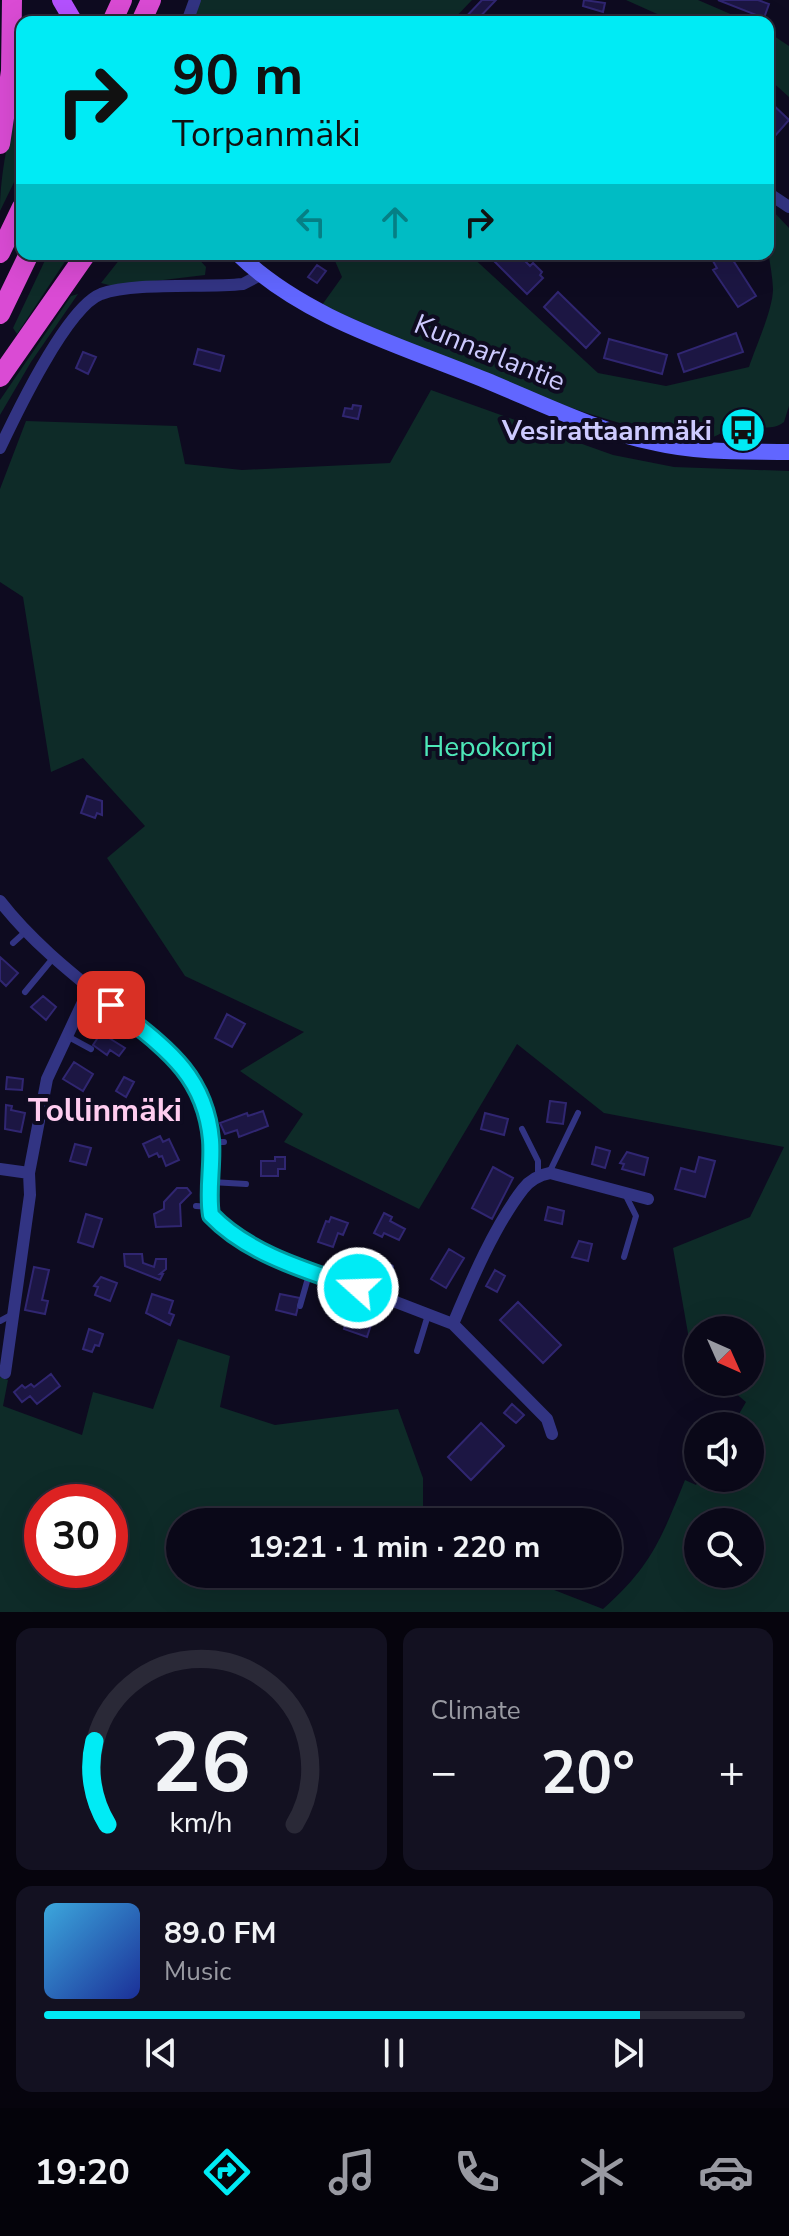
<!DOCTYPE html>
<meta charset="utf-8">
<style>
:root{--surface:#0a0818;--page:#131121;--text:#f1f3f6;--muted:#999aa2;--line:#2a2937;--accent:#00ebf5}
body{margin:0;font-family:"Nunito Sans",sans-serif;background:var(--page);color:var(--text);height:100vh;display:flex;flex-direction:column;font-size:30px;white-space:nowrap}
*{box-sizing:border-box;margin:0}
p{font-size:26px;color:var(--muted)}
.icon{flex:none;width:44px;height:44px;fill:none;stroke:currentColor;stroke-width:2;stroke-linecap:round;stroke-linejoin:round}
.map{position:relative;height:1612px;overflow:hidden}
.details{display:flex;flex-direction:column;gap:16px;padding:16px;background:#06040d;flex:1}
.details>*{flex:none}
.hud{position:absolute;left:16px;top:16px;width:758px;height:244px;border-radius:16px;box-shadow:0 8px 32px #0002,0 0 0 2px var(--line);background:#00ebf5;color:#111;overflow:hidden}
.needle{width:52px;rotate:135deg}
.controls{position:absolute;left:684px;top:1316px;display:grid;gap:16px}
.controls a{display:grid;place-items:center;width:80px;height:80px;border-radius:50%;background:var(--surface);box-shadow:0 8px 32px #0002,0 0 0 2px var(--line);font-size:40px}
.speed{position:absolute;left:24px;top:1484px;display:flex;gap:16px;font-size:40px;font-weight:700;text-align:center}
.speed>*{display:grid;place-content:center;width:104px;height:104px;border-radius:50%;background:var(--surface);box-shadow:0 8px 32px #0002,0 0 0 2px var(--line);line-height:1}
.speed .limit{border:12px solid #d22;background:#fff;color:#111}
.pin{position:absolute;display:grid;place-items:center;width:68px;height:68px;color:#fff;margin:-34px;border-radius:16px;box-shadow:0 4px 12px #0006}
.me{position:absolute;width:88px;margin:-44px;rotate:290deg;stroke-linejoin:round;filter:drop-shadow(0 0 6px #0008)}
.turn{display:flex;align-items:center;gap:28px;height:168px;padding:0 24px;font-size:36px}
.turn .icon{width:104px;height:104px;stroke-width:2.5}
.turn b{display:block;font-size:56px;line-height:68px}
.lanes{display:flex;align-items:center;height:76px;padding:0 24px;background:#0003;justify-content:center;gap:40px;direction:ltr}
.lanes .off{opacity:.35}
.big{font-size:60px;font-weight:700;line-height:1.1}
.details .widget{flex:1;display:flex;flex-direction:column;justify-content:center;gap:12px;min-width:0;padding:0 28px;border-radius:16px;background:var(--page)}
.details .dial{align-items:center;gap:0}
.dial svg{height:208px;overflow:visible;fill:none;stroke:var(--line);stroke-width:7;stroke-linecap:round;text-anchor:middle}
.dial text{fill:var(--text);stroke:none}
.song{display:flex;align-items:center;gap:24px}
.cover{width:96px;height:96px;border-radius:12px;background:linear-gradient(135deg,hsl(200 70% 55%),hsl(230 70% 35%))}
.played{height:8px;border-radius:4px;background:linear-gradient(90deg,var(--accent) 85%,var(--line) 85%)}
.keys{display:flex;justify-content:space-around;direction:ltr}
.heat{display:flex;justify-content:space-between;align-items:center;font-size:44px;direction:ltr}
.details .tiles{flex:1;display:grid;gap:16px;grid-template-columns:1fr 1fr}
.widget:last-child{grid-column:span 2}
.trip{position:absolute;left:166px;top:1508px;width:456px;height:80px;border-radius:40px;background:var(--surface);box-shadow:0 8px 32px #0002,0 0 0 2px var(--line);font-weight:700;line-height:80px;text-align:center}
.dock{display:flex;height:128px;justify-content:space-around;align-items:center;background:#04030a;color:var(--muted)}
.dock .icon{width:56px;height:56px}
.dock .active{color:var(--accent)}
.dock b{font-size:36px;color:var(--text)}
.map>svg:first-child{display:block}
</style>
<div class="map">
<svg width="789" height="1612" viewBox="0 0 789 1612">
<rect width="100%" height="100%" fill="#0e0b20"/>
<path fill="#0e2b28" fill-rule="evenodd" d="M200,0H472L451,22H193Z
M626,0H698L749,22H675Z
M768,32L789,46V97L768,78Z
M22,51V166L0,211C0,157 19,105 22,51Z
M772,210L789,228V406L784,422C769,434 748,422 731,428C721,432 715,439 703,439C679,441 654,432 631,426C525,397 422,349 322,305L342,277L332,254H469L598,373L666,386L749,367C756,346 773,309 773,289C772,261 761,238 772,210Z
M48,254H70L17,334L13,328Z
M124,254H194L206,267L205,275L113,286L101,283Z
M78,294L31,362L0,415V400L71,296Z
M431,390L613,455L674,467L789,471V1612H0V1377L8,1380L3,1406L82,1435L93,1392L153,1409L178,1339L230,1356L220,1407L275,1425L398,1409L423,1478V1522H180V1574H520L526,1579L603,1609C651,1567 662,1537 685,1480L696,1485L700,1478H750V1426H732L746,1402L722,1382H750V1330H698V1362L692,1356L673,1248L750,1217L784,1147L604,1113L517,1044L419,1209L284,1142L303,1114L240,1071L304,1032L185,976L107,858L145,826L83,758L51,772L23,597L0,582V489L26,421L177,426L185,464L242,470L390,463ZM42,1502H110V1570H42ZM698,1522H750V1574H698Z"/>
<path fill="#1c1643" stroke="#302671" stroke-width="2" d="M482,0H496L475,22H461Z
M584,0L605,3L603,12L583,6Z
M718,0H758L769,4L764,18Z
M768,100L789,120L774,137L768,131Z
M487,254H524L527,257L524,260L530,266L533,263L542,272L540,275L543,278L527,294Z
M709,254H729L756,296L738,307L713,270L717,268Z
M317,265L326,271L317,283L308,277Z
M558,292L600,333L586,348L544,307Z
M736,333L743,352L684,372L678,354Z
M609,339L667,355L662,374L604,358Z
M198,349L224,356L220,371L194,364Z
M83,352L96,357L88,374L76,368Z
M353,405L361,406L358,419L343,416L345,408L352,409Z
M87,796L102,801V815L97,813L95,818L81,813Z
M0,957L18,973L6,986L0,980Z
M43,996L56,1007L46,1020L31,1007Z
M227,1014L245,1024L232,1047L215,1038Z
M101,1033L125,1048L119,1056L110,1050L107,1055L93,1045Z
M74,1062L93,1074L83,1091L63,1079Z
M7,1077L23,1079L22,1090L6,1089Z
M124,1077L134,1082L126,1097L116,1091Z
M550,1101L566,1103L563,1124L547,1122Z
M6,1105L12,1106L11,1110L25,1113L21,1132L5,1129Z
M263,1111L268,1126L239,1137L237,1130L225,1134L220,1123L247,1113L248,1116Z
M485,1113L508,1119L504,1135L481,1129Z
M160,1136L163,1142L169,1139L179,1160L166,1166L162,1156L159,1157L157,1153L149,1157L143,1144Z
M75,1144L91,1148L86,1165L70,1161Z
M596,1147L610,1151L605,1168L592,1164Z
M627,1152L648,1158L644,1175L622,1169L624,1164L620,1163Z
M275,1157H285V1169H278V1176H261V1161H275Z
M699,1157L715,1161L705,1197L675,1189L681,1168L695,1172Z
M493,1167L513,1178L492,1219L472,1208Z
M177,1188H187L191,1193L180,1204L181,1226L156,1227L154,1214L164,1209V1202Z
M548,1207L564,1211L562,1224L545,1220Z
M384,1213L392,1217L390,1221L405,1229L399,1240L384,1233L382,1237L374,1233Z
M86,1214L102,1219L93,1247L78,1242Z
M331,1217L348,1223L343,1235L338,1233L333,1247L318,1242L326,1221L329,1222Z
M579,1241L592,1244L588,1261L572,1257Z
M449,1249L464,1258L446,1288L431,1279Z
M124,1254H142L143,1263L154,1267L156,1259H166V1269L160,1274H163L160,1280L125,1266Z
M34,1267L49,1270L42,1300L48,1301L45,1314L25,1310Z
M495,1270L505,1276L497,1292L486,1286Z
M101,1277L117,1283L110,1301L95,1295L98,1287L94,1286Z
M152,1294L173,1301L169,1313L174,1315L170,1325L146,1313Z
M280,1294L300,1298L296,1315L276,1310Z
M518,1302L561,1345L543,1363L500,1320Z
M358,1314L373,1319L367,1337L344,1329L348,1317L355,1320Z
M89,1329L103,1334L99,1346L95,1345L92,1352L83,1349Z
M51,1374L60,1386L37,1404L30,1396L22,1402L14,1392L22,1385L25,1388L31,1384L34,1387Z
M512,1404L524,1415L516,1423L504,1413Z
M481,1423L504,1446L471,1480L448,1457Z"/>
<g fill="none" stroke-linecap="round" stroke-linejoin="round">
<path stroke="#323483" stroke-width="6" d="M13,943L24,933
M25,992L54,957
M67,1036L91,1049
M522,1129L538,1161V1176
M211,1142H224
M550,1171L578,1113
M211,1182L246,1184
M196,1206L210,1207
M624,1257L636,1216L626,1196
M381,1297L391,1267
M300,1306L310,1271
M0,1321L13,1314
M417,1351L428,1315"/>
<path stroke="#323483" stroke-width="12" d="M187,22L195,0
M768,193L789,207
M0,448C16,414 67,307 101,294C135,282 204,288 243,284L260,275
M0,901C34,945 79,979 122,1014C151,1038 188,1061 202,1097C216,1131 211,1172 210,1207L211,1215L224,1230L258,1249L453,1324L547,1419L552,1434
M0,1169L29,1173
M453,1324C471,1281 495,1225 523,1189C530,1180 539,1175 550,1173L648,1199
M5,1373L30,1195L29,1173L47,1079L90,987"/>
<path stroke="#6166ff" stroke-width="16" d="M238,254C305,319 400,345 485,380C541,403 596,431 656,443C699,453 745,451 789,452"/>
<path stroke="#b451ff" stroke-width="18" d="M61,0L74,22"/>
<path stroke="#da4bd4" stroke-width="20" d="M112,22L122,0
M141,22L151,0
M0,144L11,71L12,0
M0,253L22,207
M0,314L29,254
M0,377L86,254"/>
</g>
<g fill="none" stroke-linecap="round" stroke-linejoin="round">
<g stroke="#00999f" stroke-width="20">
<path id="route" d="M111,1005C161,1045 205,1072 211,1140C213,1165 207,1191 211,1215C248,1254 308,1271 358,1288"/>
</g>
<use href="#route" stroke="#00ebf5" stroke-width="14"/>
</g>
<defs>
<g id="bus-disc" transform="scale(2.3)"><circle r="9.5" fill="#00ebf5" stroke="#0e0b20"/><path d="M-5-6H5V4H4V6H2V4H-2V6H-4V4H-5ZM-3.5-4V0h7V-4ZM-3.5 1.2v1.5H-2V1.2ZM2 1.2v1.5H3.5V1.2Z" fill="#111"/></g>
</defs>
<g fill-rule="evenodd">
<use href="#bus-disc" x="743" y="430"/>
</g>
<g text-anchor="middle" stroke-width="8" stroke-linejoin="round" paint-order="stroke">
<g font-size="28" fill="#cdcaff" stroke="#0e0b20">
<text transform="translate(490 352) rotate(22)" y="10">Kunnarlantie</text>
</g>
<g font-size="28" font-weight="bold" fill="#cdcaff" stroke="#0e0b20" text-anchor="end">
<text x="712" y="440">Vesirattaanmäki</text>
</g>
<g font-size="28" fill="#4ee7b8" stroke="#0e0b20">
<text x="488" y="756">Hepokorpi</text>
</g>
<g font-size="32" font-weight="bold" fill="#ffccef" stroke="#0e0b20">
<text x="105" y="1121">Tollinmäki</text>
</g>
</g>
</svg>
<div class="controls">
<a><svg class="needle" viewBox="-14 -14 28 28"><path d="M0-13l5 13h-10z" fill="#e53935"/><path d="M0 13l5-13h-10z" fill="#999aa2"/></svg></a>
<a><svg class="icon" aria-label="sound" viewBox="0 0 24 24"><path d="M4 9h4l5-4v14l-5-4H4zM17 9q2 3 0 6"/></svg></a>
<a><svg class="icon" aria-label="search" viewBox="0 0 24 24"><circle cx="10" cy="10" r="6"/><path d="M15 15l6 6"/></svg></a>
</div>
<div class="speed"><div class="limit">30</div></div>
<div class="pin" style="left:111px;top:1005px;background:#d93025"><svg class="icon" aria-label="arrive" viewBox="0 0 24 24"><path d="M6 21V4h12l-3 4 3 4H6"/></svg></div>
<svg class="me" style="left:358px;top:1288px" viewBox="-20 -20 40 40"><circle r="17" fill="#00ebf5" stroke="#fff" stroke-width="3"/><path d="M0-11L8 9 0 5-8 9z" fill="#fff"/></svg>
<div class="trip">19:21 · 1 min · 220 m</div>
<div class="hud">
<div class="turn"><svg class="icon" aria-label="right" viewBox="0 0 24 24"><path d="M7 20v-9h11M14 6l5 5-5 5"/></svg><div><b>90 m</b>Torpanmäki</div></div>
<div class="lanes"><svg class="icon off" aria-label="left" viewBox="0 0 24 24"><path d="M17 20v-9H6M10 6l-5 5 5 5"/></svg><svg class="icon off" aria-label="ahead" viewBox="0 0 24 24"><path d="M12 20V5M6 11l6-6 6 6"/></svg><svg class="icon" aria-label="right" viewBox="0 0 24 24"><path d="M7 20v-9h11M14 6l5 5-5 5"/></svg></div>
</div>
</div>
<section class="details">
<div class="tiles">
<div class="widget dial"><svg viewBox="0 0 100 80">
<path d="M14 69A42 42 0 1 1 86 69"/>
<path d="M14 69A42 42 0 0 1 9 37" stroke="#00ebf5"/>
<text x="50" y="56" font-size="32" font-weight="700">26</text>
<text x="50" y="72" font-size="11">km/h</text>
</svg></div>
<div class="widget"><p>Climate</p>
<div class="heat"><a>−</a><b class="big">20°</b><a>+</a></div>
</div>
<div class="widget">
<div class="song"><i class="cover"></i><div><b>89.0 FM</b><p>Music</p></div></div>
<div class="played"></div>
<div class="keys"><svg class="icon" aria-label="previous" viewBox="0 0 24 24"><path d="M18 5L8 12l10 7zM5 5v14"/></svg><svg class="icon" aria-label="pause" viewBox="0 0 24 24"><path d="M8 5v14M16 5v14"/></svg><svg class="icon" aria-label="next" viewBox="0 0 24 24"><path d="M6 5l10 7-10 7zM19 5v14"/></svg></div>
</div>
</div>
</section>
<nav class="dock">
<b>19:20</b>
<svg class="icon active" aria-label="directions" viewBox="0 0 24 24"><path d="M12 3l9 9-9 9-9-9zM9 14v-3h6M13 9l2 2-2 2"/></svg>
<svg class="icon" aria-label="music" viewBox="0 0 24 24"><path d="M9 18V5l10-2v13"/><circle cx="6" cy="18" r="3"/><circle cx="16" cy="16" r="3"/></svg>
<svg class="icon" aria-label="phone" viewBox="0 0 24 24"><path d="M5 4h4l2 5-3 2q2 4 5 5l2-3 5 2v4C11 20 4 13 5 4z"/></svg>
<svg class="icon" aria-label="climate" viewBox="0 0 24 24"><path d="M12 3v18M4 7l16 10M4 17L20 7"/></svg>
<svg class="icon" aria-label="car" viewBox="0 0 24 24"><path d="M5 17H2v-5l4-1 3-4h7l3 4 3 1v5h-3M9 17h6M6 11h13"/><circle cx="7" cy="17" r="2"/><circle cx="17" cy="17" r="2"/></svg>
</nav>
